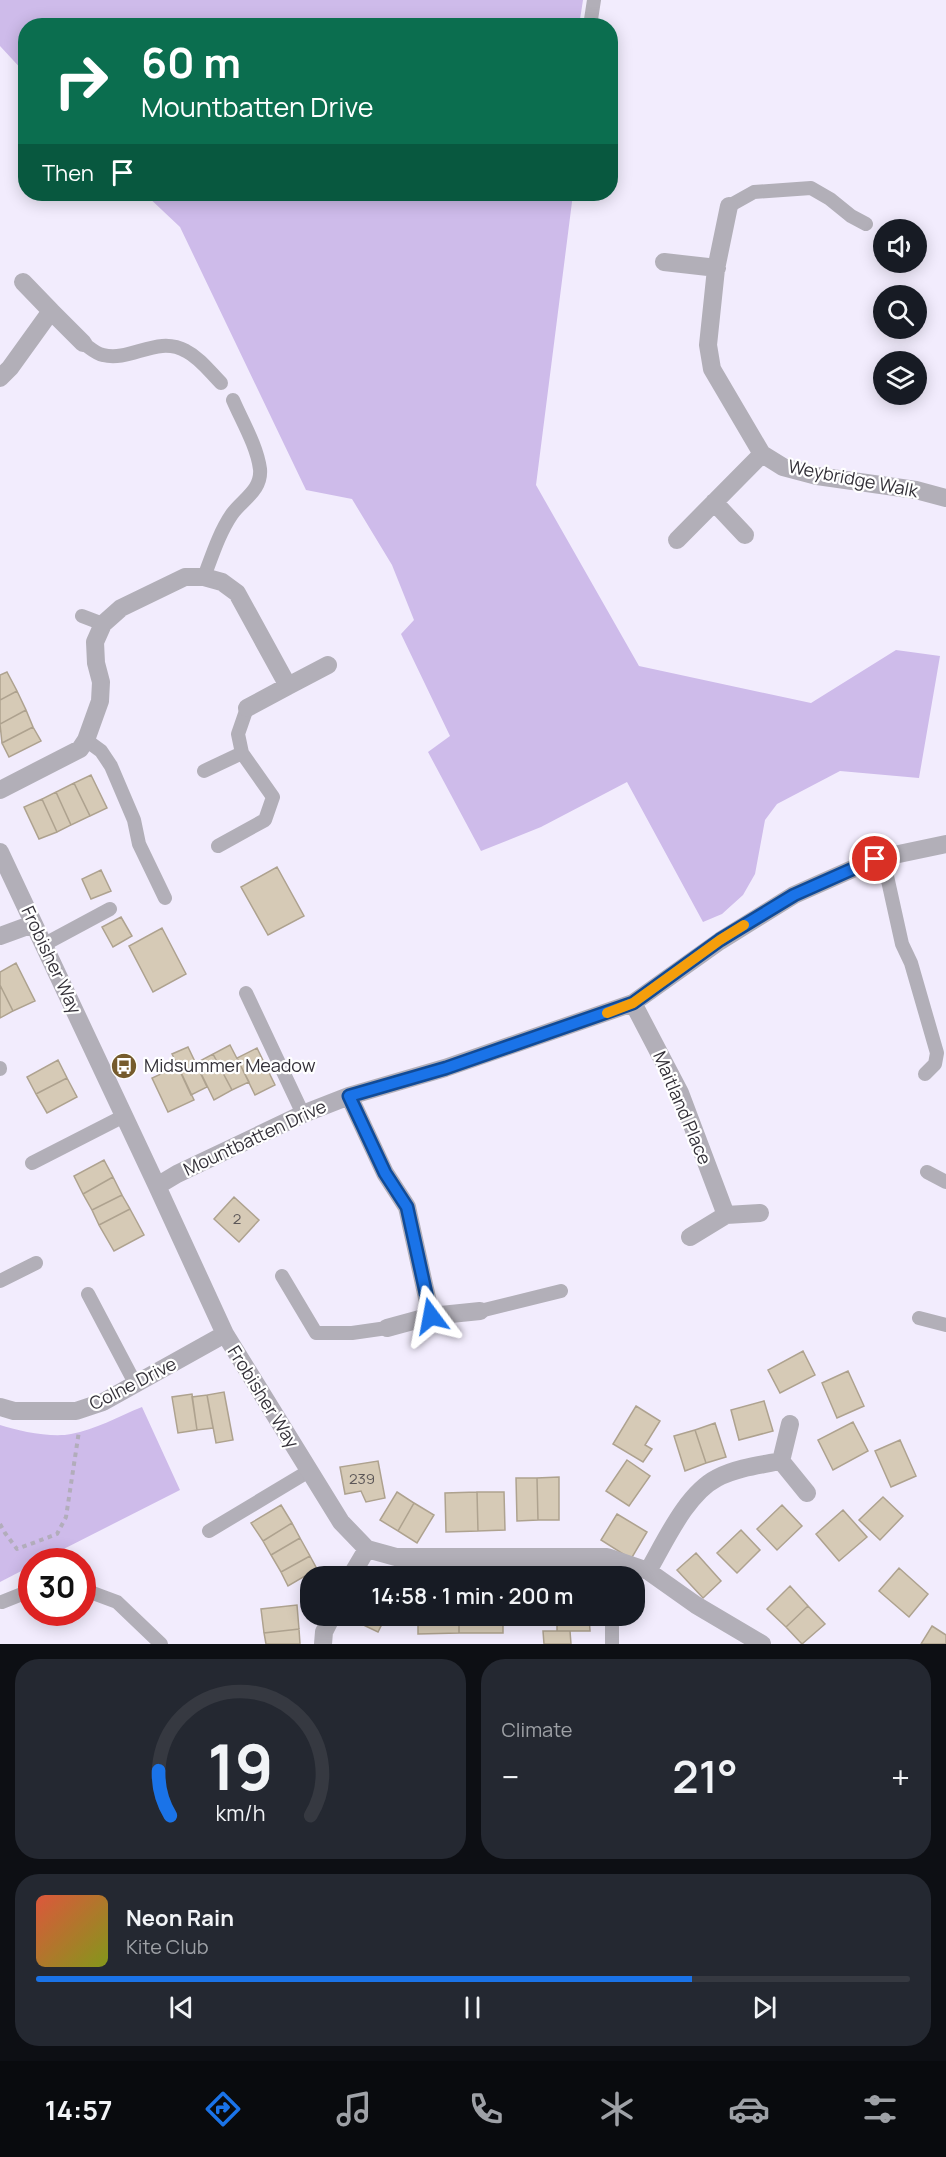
<!DOCTYPE html>
<meta charset="utf-8">
<style>
:root{--surface:#171b24;--page:#242831;--text:#f1f3f6;--muted:#9ea1a6;--line:#363941;--accent:#1a73e8}
body{margin:0;font-family:Manrope,sans-serif;background:var(--page);color:var(--text);height:100vh;display:flex;flex-direction:column;font-size:22px;white-space:nowrap}
*{box-sizing:border-box;margin:0}
p{font-size:20px;color:var(--muted)}
.icon{flex:none;width:33px;height:33px;fill:none;stroke:currentColor;stroke-width:2;stroke-linecap:round;stroke-linejoin:round}
.map{position:relative;height:1644px;overflow:hidden}
.panel{display:flex;flex-direction:column;gap:15px;padding:15px;background:#0d0f14;flex:1}
.panel>*{flex:none}
.hud{position:absolute;left:18px;top:18px;width:600px;height:183px;border-radius:24px;box-shadow:0 3px 15px #0003;background:#0b6e4f;color:#fff;overflow:hidden}
.tools{position:absolute;left:873px;top:219px;display:grid;gap:12px}
.tools a{display:grid;place-items:center;width:54px;height:54px;border-radius:50%;background:var(--surface);box-shadow:0 3px 15px #0003;font-size:30px}
.speed{position:absolute;left:18px;top:1548px;display:flex;gap:12px;font-size:30px;font-weight:700;text-align:center}
.speed>*{display:grid;place-content:center;width:78px;height:78px;border-radius:50%;background:var(--surface);box-shadow:0 3px 15px #0003;line-height:1}
.speed .limit{border:9px solid #d22;background:#fff;color:#111}
.pin{position:absolute;display:grid;place-items:center;width:51px;height:51px;color:#fff;margin:-26px;border:3px solid #fff;border-radius:50%;box-shadow:0 2px 6px #0007}
.me{position:absolute;width:66px;margin:-33px;rotate:347deg;stroke-linejoin:round;filter:drop-shadow(0 0 4px #0008)}
.turn{display:flex;align-items:center;gap:21px;height:126px;padding:0 24px;font-size:27px}
.turn .icon{width:78px;height:78px;stroke-width:2.5}
.turn b{display:block;font-size:42px;line-height:51px}
.then{display:flex;align-items:center;height:57px;padding:0 24px;background:#0003;gap:12px;font-size:22px}
.big{font-size:45px;font-weight:600;line-height:1.1}
.panel .card{flex:1;display:flex;flex-direction:column;justify-content:center;gap:9px;min-width:0;padding:0 21px;border-radius:24px;background:var(--page)}
.panel .dial{align-items:center;gap:0}
.dial svg{height:156px;overflow:visible;fill:none;stroke:var(--line);stroke-width:7;stroke-linecap:round;text-anchor:middle}
.dial text{fill:var(--text);stroke:none}
.song{display:flex;align-items:center;gap:18px}
.cover{width:72px;height:72px;border-radius:9px;background:linear-gradient(135deg,hsl(10 70% 55%),hsl(70 70% 35%))}
.played{height:6px;border-radius:3px;background:linear-gradient(90deg,var(--accent) 75%,var(--line) 75%)}
.keys{display:flex;justify-content:space-around;direction:ltr}
.heat{display:flex;justify-content:space-between;align-items:center;font-size:33px;direction:ltr}
.panel .tiles{flex:1;display:grid;gap:15px;grid-template-columns:1fr 1fr}
.card:last-child{grid-column:span 2}
.trip{position:absolute;left:300px;top:1566px;width:345px;height:60px;border-radius:24px;background:var(--surface);box-shadow:0 3px 15px #0003;font-weight:600;line-height:60px;text-align:center}
.menu{display:flex;height:96px;justify-content:space-around;align-items:center;background:#090b0e;color:var(--muted)}
.menu .icon{width:42px;height:42px}
.menu .active{color:var(--accent)}
.menu b{font-size:27px;color:var(--text)}
.map>svg:first-child{display:block}
</style>
<div class="map">
<svg width="946" height="1644" viewBox="0 0 946 1644">
<rect width="100%" height="100%" fill="#f2ecfd"/>
<path fill="#cebbea" d="M0,0H583L579,26H26L25,73L0,46Z
M145,194H573L536,485L639,666L811,703L896,650L940,656L919,778L840,771L777,804L765,820L755,874L743,895L722,914L703,922L627,782L541,827L481,851L428,752L450,736L401,634L414,620L392,565L352,499L306,490L180,227Z
M142,1407L180,1490L40,1561L32,1562L31,1566L0,1582V1425C18,1431 52,1438 71,1434C95,1430 119,1416 142,1407Z"/>
<path fill="#d6cab6" stroke="#aea28f" stroke-width="1.5" d="M7,672L17,691L0,700V675Z
M17,691L26,710L0,724V700Z
M26,710L33,727L2,743L0,724Z
M33,727L41,741L9,757L2,743Z
M91,775L107,808L90,816L74,783Z
M74,783L90,816L71,825L56,792Z
M56,792L71,825L57,832L42,799Z
M42,799L57,832L39,839L24,807Z
M277,867L304,916L268,935L241,887Z
M101,870L111,891L91,899L82,879Z
M121,917L132,936L113,947L102,927Z
M162,928L186,974L153,992L129,946Z
M16,963L35,1001L13,1011L0,985V972Z
M0,985L13,1011L0,1018Z
M230,1045L249,1082L232,1090L213,1054Z
M188,1047L207,1087L191,1095L172,1054Z
M257,1048L275,1085L255,1095L237,1058Z
M213,1054L232,1090L214,1100L196,1063Z
M58,1060L67,1078L36,1094L27,1077Z
M178,1066L194,1100L168,1112L152,1078Z
M67,1078L77,1097L47,1113L36,1094Z
M104,1160L113,1177L83,1194L74,1176Z
M113,1177L122,1195L92,1210L83,1194Z
M122,1195L130,1209L99,1225L92,1210Z
M234,1197L259,1220L239,1242L214,1219Z
M130,1209L144,1235L114,1251L99,1225Z
M803,1351L815,1375L780,1393L768,1370Z
M848,1371L864,1406L837,1418L822,1383Z
M224,1392L233,1440L216,1443L207,1395Z
M192,1394L197,1430L178,1433L172,1397Z
M207,1395L213,1428L197,1430L192,1397Z
M764,1401L773,1431L739,1440L731,1410Z
M636,1406L660,1421L645,1445L652,1449L643,1462L613,1444Z
M853,1422L868,1451L833,1470L818,1440Z
M715,1423L726,1457L706,1463L695,1430Z
M695,1430L706,1463L685,1471L674,1436Z
M900,1440L916,1476L891,1487L875,1451Z
M627,1460L650,1476L629,1506L606,1491Z
M378,1461L385,1498L366,1502L361,1491L345,1494L340,1467Z
M559,1477V1520H538L537,1478Z
M516,1478H537L538,1520L517,1521Z
M397,1492L414,1503L398,1531L380,1520Z
M477,1492L478,1531L446,1532L445,1493Z
M477,1492H504L505,1530L478,1531Z
M883,1497L903,1516L880,1540L859,1520Z
M414,1503L434,1515L417,1543L398,1531Z
M281,1505L292,1523L263,1541L251,1523Z
M782,1505L802,1526L777,1550L757,1529Z
M843,1510L867,1537L839,1561L816,1534Z
M617,1514L647,1532L631,1559L601,1540Z
M292,1523L300,1538L271,1555L263,1541Z
M741,1530L760,1550L737,1573L717,1553Z
M300,1538L310,1556L281,1572L271,1555Z
M696,1553L721,1581L703,1598L677,1570Z
M310,1556L317,1569L288,1586L281,1572Z
M899,1568L928,1594L909,1617L879,1591Z
M790,1586L808,1606L786,1627L767,1609Z
M297,1605L299,1629L264,1633L261,1609Z
M808,1606L825,1624L802,1644L786,1627Z
M361,1616H386L378,1632L357,1622Z
M418,1616H459V1633L418,1634Z
M459,1616H503V1633H459Z
M557,1616H589L590,1631H557Z
M932,1626L946,1635V1644H921Z
M299,1629L300,1644H266L264,1633Z
M543,1631H570L571,1644H544Z"/>
<g fill="none" stroke-linecap="round" stroke-linejoin="round">
<path stroke="#b2adbb" stroke-width="4" stroke-dasharray="4.5 4.5" stroke-linecap="butt" d="M0,1524L5,1533L17,1549L57,1534L66,1517L79,1431"/>
<path stroke="#b2afb8" stroke-width="14" d="M590,26L594,0
M729,206L754,192L811,188L830,199L851,216L866,224
M83,343C89,347 96,354 103,355C131,362 157,335 186,351C200,358 210,372 221,383
M204,577C212,556 219,533 232,514C243,499 262,490 260,469C257,446 242,421 233,400
M82,616L103,624
M86,740L101,751L111,766L134,820L139,844L165,898
M204,771L242,753
M218,846L265,820L273,797L242,753L238,734L247,708
M883,858L902,944L911,963L937,1053L935,1064L925,1074
M43,945L110,909
M246,993L303,1114
M0,1068V1069
M32,1163L124,1116
M927,1172L946,1182
M282,1276L316,1333H352L387,1328
M0,1281L36,1263
M88,1294L136,1385
M480,1311L561,1291
M919,1318L946,1325
M209,1531L309,1471
M618,1576L624,1563
M82,1589L117,1602L161,1644
M2,1602L32,1590
M612,1644V1616"/>
<path stroke="#b2afb8" stroke-width="18" d="M729,206L716,269L708,345L712,369L762,454L783,467L817,476L916,490L946,498
M664,262L717,268
M51,311L83,343
M0,378L10,368L51,311L23,282
M714,502L745,535
M677,540L762,454
M288,686L328,665
M0,790L80,749L86,740L100,701L101,682L96,663L95,642L103,624L121,608L185,577H204L222,582L237,593L288,686L247,708
M0,852L157,1186L225,1334L341,1522L367,1549L396,1557H607L648,1571L696,1605L762,1644
M0,936L33,924
M633,1003L680,1093L726,1215L760,1213
M349,1096L385,1173L407,1207L431,1316L387,1328
M157,1186L177,1174L303,1114L349,1096L445,1068L633,1003L720,941L794,895L875,859L946,844
M690,1237L726,1215
M431,1316L480,1311
M0,1407L14,1411H76L103,1402L225,1334
M781,1461L807,1493
M648,1571C665,1542 686,1494 717,1478C736,1468 760,1465 781,1461L790,1424
M351,1576L367,1549
M323,1644L324,1632L332,1616"/>
</g>
<g fill="none" stroke-linecap="round" stroke-linejoin="round">
<g stroke="#114b97" stroke-width="15">
<path id="route" d="M431,1316L407,1207L385,1173L349,1096L446,1068L633,1003L720,940L794,895L875,859"/>
</g>
<use href="#route" stroke="#1a73e8" stroke-width="10"/>
<path stroke="#f59e0b" stroke-width="10" d="M607,1013L633,1003L720,940L744,925"/>
</g>
<defs>
<g id="bus-disc" transform="scale(1.35)"><circle r="9.5" fill="#765b2d" stroke="#fff"/><path d="M-5-6H5V4H4V6H2V4H-2V6H-4V4H-5ZM-3.5-4V0h7V-4ZM-3.5 1.2v1.5H-2V1.2ZM2 1.2v1.5H3.5V1.2Z" fill="#fff"/></g>
</defs>
<g fill-rule="evenodd">
<use href="#bus-disc" x="124" y="1066"/>
</g>
<g text-anchor="middle" stroke-width="4.5" stroke-linejoin="round" paint-order="stroke">
<g font-size="15" fill="#5c5758">
<text x="237" y="1224">2</text>
<text x="362" y="1484">239</text>
</g>
<g font-size="18" fill="#343139" stroke="#fff">
<text transform="translate(853 479) rotate(11)" y="6">Weybridge Walk</text>
<text transform="translate(51 960) rotate(65)" y="6">Frobisher Way</text>
<text transform="translate(682 1108) rotate(67)" y="6">Maitland Place</text>
<text transform="translate(255 1138) rotate(-25)" y="6">Mountbatten Drive</text>
<text transform="translate(133 1384) rotate(-27)" y="6">Colne Drive</text>
<text transform="translate(263 1397) rotate(58)" y="6">Frobisher Way</text>
</g>
<g font-size="18" fill="#343139" stroke="#fff" text-anchor="start">
<text x="144" y="1072">Midsummer Meadow</text>
</g>
</g>
</svg>
<div class="tools">
<a><svg class="icon" aria-label="sound" viewBox="0 0 24 24"><path d="M4 9h4l5-4v14l-5-4H4zM17 9q2 3 0 6"/></svg></a>
<a><svg class="icon" aria-label="search" viewBox="0 0 24 24"><circle cx="10" cy="10" r="6"/><path d="M15 15l6 6"/></svg></a>
<a><svg class="icon" aria-label="layers" viewBox="0 0 24 24"><path d="M12 4l9 5-9 5-9-5zM3 14l9 5 9-5"/></svg></a>
</div>
<div class="speed"><div class="limit">30</div></div>
<div class="pin" style="left:875px;top:859px;background:#d93025"><svg class="icon" aria-label="arrive" viewBox="0 0 24 24"><path d="M6 21V4h12l-3 4 3 4H6"/></svg></div>
<svg class="me" style="left:431px;top:1316px" viewBox="-20 -20 40 40"><path d="M0-17L14 15 0 8-14 15z" fill="#1a73e8" stroke="#fff" stroke-width="4"/></svg>
<div class="trip">14:58 · 1 min · 200 m</div>
<div class="hud">
<div class="turn"><svg class="icon" aria-label="right" viewBox="0 0 24 24"><path d="M7 20v-9h11M14 6l5 5-5 5"/></svg><div><b>60 m</b>Mountbatten Drive</div></div>
<div class="then">Then<svg class="icon" aria-label="arrive" viewBox="0 0 24 24"><path d="M6 21V4h12l-3 4 3 4H6"/></svg></div>
</div>
</div>
<section class="panel">
<div class="tiles">
<div class="card dial"><svg viewBox="0 0 100 80">
<path d="M14 69A42 42 0 1 1 86 69"/>
<path d="M14 69A42 42 0 0 1 8 46" stroke="#1a73e8"/>
<text x="50" y="56" font-size="32" font-weight="700">19</text>
<text x="50" y="72" font-size="11">km/h</text>
</svg></div>
<div class="card"><p>Climate</p>
<div class="heat"><a>−</a><b class="big">21°</b><a>+</a></div>
</div>
<div class="card">
<div class="song"><i class="cover"></i><div><b>Neon Rain</b><p>Kite Club</p></div></div>
<div class="played"></div>
<div class="keys"><svg class="icon" aria-label="previous" viewBox="0 0 24 24"><path d="M18 5L8 12l10 7zM5 5v14"/></svg><svg class="icon" aria-label="pause" viewBox="0 0 24 24"><path d="M8 5v14M16 5v14"/></svg><svg class="icon" aria-label="next" viewBox="0 0 24 24"><path d="M6 5l10 7-10 7zM19 5v14"/></svg></div>
</div>
</div>
</section>
<nav class="menu">
<b>14:57</b>
<svg class="icon active" aria-label="directions" viewBox="0 0 24 24"><path d="M12 3l9 9-9 9-9-9zM9 14v-3h6M13 9l2 2-2 2"/></svg>
<svg class="icon" aria-label="music" viewBox="0 0 24 24"><path d="M9 18V5l10-2v13"/><circle cx="6" cy="18" r="3"/><circle cx="16" cy="16" r="3"/></svg>
<svg class="icon" aria-label="phone" viewBox="0 0 24 24"><path d="M5 4h4l2 5-3 2q2 4 5 5l2-3 5 2v4C11 20 4 13 5 4z"/></svg>
<svg class="icon" aria-label="climate" viewBox="0 0 24 24"><path d="M12 3v18M4 7l16 10M4 17L20 7"/></svg>
<svg class="icon" aria-label="car" viewBox="0 0 24 24"><path d="M5 17H2v-5l4-1 3-4h7l3 4 3 1v5h-3M9 17h6M6 11h13"/><circle cx="7" cy="17" r="2"/><circle cx="17" cy="17" r="2"/></svg>
<svg class="icon" aria-label="filters" viewBox="0 0 24 24"><path d="M4 7h16M4 17h16"/><circle cx="9" cy="7" r="2"/><circle cx="15" cy="17" r="2"/></svg>
</nav>
